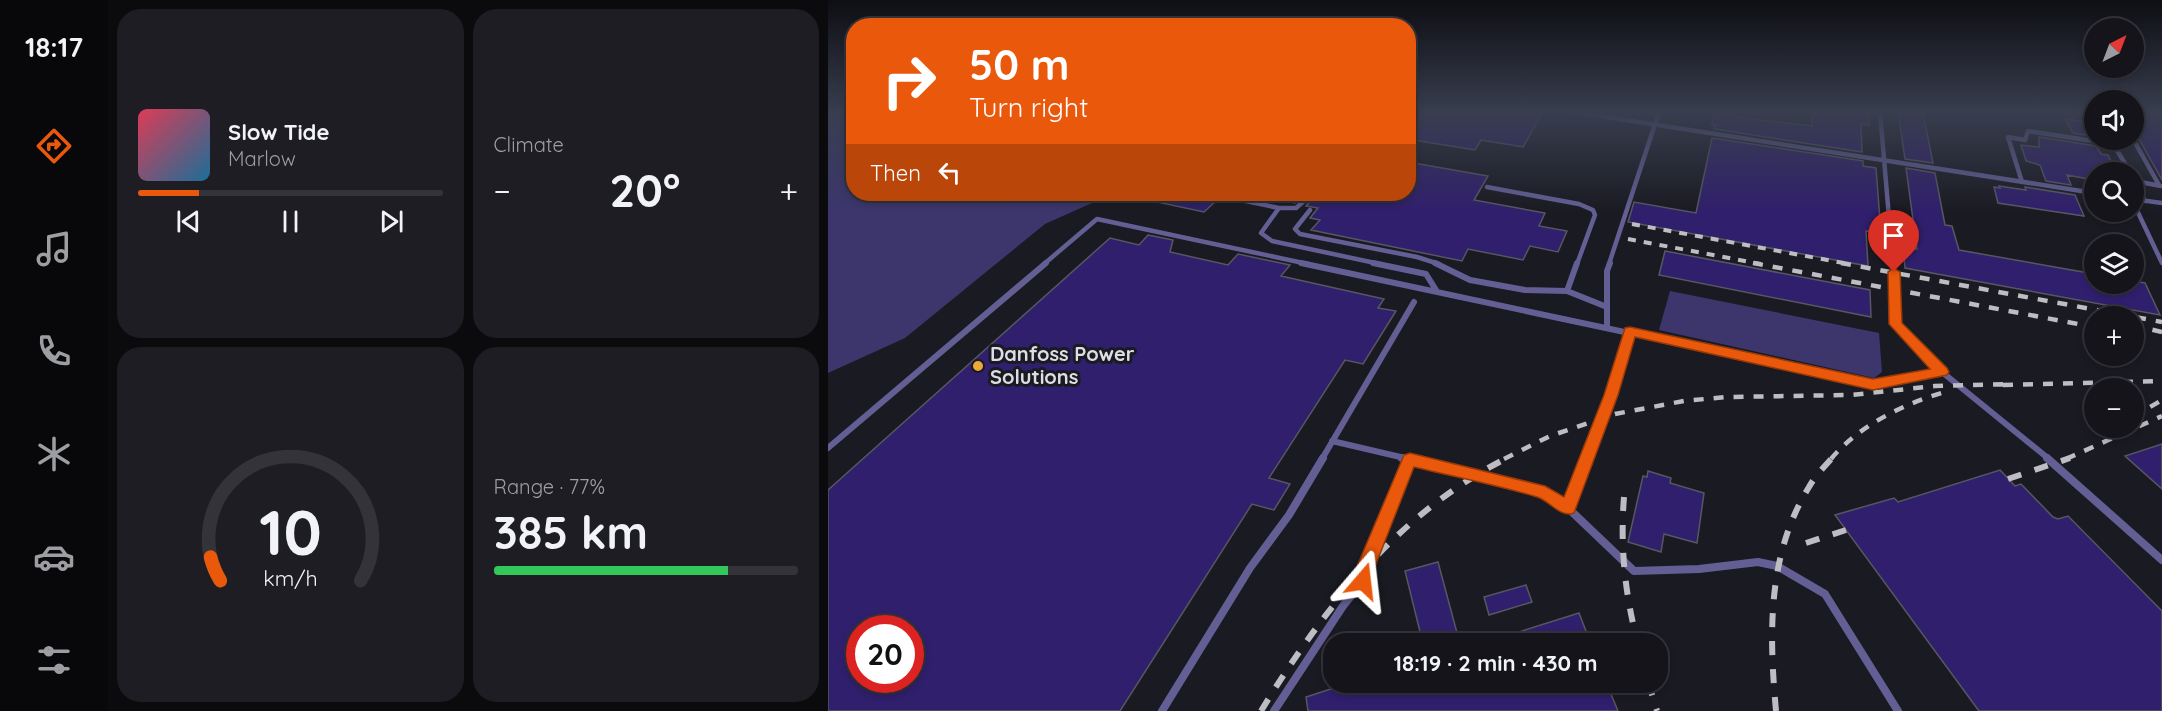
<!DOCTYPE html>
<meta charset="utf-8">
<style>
:root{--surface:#14141a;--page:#1d1d23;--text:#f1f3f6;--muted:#9d9ea2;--line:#333339;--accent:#ea580c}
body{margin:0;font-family:Quicksand,sans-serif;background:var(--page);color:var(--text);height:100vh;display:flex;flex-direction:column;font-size:22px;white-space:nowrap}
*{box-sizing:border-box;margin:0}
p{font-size:20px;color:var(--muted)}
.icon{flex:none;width:33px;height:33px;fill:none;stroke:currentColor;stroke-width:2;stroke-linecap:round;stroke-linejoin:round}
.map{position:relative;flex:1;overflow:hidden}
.details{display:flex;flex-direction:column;gap:9px;padding:9px;background:#0b0b0e;width:720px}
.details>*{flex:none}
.hud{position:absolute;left:18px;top:18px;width:570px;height:183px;border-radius:24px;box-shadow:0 3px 9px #0003,0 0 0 2px var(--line);background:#ea580c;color:#fff;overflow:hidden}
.needle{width:39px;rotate:42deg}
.fabs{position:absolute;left:1256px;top:18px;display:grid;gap:12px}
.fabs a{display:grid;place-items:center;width:60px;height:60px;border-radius:50%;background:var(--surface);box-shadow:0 3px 9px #0003,0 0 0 2px var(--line);font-size:30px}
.speed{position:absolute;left:18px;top:615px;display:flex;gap:12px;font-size:30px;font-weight:700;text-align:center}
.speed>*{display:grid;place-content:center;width:78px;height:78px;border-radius:50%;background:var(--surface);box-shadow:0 3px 9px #0003,0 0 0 2px var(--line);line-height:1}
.speed .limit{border:9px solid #d22;background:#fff;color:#111}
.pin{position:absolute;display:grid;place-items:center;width:51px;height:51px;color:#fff;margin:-62px -26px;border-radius:50% 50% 50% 0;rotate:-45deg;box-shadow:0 0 6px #0007}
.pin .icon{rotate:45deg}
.me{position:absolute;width:66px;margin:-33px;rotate:17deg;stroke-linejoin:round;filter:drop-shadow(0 0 4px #0008)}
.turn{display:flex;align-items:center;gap:21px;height:126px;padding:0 24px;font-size:27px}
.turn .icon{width:78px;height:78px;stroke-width:2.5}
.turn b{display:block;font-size:42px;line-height:51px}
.then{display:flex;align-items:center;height:57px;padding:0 24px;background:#0003;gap:12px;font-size:22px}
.big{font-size:45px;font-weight:800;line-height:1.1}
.details .widget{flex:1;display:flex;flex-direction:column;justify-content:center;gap:9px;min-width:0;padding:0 21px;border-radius:24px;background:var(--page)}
.details .dial{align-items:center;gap:0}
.dial svg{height:156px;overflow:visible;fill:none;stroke:var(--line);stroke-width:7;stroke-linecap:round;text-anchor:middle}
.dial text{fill:var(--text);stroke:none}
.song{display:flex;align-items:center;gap:18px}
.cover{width:72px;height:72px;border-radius:9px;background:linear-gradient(135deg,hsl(350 70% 55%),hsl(200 70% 35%))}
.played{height:6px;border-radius:3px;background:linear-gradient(90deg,var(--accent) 20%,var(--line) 20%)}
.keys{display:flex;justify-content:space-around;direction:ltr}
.heat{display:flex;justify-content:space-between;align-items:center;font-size:33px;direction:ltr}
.charge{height:9px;border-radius:4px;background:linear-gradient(90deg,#34c759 77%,var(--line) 0)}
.details .tiles{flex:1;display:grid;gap:9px;grid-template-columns:repeat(2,1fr)}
.trip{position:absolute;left:495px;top:633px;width:345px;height:60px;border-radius:24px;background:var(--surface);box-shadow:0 3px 9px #0003,0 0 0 2px var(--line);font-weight:800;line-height:60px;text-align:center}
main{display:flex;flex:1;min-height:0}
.tab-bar{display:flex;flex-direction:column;width:108px;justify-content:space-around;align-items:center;background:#08080a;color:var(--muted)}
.tab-bar .icon{width:42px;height:42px}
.tab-bar .selected{color:var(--accent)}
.tab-bar b{font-size:27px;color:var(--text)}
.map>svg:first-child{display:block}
</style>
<main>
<nav class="tab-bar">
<b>18:17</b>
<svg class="icon selected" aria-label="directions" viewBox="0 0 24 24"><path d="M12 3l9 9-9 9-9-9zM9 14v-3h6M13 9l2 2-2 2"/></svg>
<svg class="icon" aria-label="music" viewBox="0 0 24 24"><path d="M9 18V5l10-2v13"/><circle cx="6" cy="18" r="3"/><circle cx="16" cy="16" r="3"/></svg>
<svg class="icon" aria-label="phone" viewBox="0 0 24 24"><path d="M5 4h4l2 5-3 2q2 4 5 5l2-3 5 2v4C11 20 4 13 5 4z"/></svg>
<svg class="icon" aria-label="climate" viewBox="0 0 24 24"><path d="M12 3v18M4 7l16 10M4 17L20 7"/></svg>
<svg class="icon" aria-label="car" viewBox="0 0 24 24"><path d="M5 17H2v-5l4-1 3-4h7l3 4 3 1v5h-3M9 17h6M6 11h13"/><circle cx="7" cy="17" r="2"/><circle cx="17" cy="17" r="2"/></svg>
<svg class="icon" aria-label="filters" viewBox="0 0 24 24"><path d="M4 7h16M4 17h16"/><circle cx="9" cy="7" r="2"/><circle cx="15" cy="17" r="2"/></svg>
</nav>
<section class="details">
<div class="tiles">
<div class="widget">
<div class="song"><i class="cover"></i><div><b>Slow Tide</b><p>Marlow</p></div></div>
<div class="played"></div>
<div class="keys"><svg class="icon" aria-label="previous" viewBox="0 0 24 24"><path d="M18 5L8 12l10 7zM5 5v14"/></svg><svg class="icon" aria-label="pause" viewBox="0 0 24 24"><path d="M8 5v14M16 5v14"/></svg><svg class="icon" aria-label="next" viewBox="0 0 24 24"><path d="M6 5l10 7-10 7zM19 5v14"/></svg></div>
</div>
<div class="widget"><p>Climate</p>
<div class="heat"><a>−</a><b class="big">20°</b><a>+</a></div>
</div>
<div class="widget dial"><svg viewBox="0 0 100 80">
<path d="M14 69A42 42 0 1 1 86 69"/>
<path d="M14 69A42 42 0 0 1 9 57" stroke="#ea580c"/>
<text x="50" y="56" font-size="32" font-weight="700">10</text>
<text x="50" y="72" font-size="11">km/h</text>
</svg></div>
<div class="widget"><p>Range · 77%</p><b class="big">385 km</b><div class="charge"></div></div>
</div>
</section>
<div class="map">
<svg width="1334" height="711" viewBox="0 0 1334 711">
<rect width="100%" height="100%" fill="#1a1a22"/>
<path fill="#3c366d" d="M0,112H25L26,194H284L217,224L77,338L0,373Z
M842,291L1051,333L1054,372L1046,378L831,330Z"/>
<path fill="#301f6c" stroke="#575761" stroke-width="1.5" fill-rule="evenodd" d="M580,112H715L695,147L653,140L647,150L580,139Z
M886,112H910L909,117L984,126V112H1040L1041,125L1033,124L1034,152L886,129L887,125H884Z
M1070,112H1095L1105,163L1077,159Z
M1305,112H1334V180L1305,128Z
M1237,119L1253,121L1262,136L1245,133Z
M1211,137L1268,146L1273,154L1280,155L1288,172H1266V180L1239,175L1243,185L1218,181L1212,165L1198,161L1193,145L1211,147Z
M884,138L1035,161V166L1048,168L1053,233L1038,231L1040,266L800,222L806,202L868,213Z
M580,162L660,176L646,200L717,213L711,226L739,231L730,252L702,246L695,260L640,249L634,261L483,230L492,220L482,218L490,208L478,206L488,194H580Z
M1078,168L1107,173L1117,225L1124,226L1131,250L1266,274V284H1305V281L1317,283L1332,315L1077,268L1075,247L1089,249Z
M1171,186L1198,190L1197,187L1247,195L1256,216L1170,203L1166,187L1172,188Z
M316,194H380L381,198L389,200L376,212L315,199Z
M446,194H478L467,203L446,199Z
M320,235L345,240L342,252L400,265L410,254L462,265L453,276L556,299L550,308L568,311L535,364L517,360L441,478L462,484L446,510L424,504L292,711H0V490L282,238L311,245ZM32,628H82V680H32Z
M837,251L1042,290L1043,317L831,275Z
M1334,444V489L1297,456Z
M1172,470L1187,486L1193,484L1225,517L1230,519L1240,516L1334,611V711H1151L1007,515L1066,498L1070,502Z
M820,471L843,478L842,483L876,493L869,543L836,534L833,552L800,542L815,476L819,477Z
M610,562L632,644H595L577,571Z
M698,585L704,602L661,615L656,597Z
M751,613L763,644H662V641Z
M524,682H778L790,711H480L478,697Z"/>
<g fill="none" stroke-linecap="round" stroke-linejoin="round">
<path stroke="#635f94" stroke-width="4.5" d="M747,112L1266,193
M1052,112L1065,264
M1305,139L1331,185
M1284,142L1302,172
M1306,180L1317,201
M1307,181L1333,186
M1194,182L1180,137L1197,140L1200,131L1285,144
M659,187L751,204L765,210L767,215L749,264
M384,194L451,208L433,233L444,241L552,264
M1305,199L1334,203
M1305,202L1334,263
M451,208H468L484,194
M482,210L467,229L472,234L589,257L611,264
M216,264L269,219L480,264
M781,264L831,112"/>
<path stroke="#635f94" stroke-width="6" d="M473,263L1045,385L1114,372
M545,263L598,274L608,290
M607,263L642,280L697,290L739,291L779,307
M1065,263L1068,324L1114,372L1221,459
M739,291L749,263
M779,326V271L782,263
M504,441L581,459
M0,448L218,263
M494,459L586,302
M759,459L783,395L802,331"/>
<path stroke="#635f94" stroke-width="8" d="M574,458L717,492L740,508L806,571L871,569L930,562L949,566L997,594L1070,711
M1219,458L1334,560
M740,508L759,458
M334,711L422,568L461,515L495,458
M446,711L515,606L535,581L539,564L582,460"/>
<path stroke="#bdbdc3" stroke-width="4" stroke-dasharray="8 8" stroke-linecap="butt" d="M804,224L1021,264
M800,239L933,264"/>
<path stroke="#bdbdc3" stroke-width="4.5" stroke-dasharray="10 10" stroke-linecap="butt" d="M925,263L1266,327
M1013,263L1334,322
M1305,325L1334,332
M1175,385L1334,381
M1305,417L1334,400
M676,459L722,436L787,414L856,401L898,397L1023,395L1107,386L1182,384
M1003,459C1031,425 1079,402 1121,391
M1238,459L1334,416"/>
<path stroke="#bdbdc3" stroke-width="6" stroke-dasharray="14 14" stroke-linecap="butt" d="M1180,479L1242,458
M796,497C792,547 797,595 810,644
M978,543L1018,530
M820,682L829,711
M433,711C495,609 570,513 679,458
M948,711C941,634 939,555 981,487C987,476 996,467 1004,458"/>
</g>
<linearGradient id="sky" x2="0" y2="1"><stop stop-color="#0e0e13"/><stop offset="0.53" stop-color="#383e4f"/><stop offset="1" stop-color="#383e4f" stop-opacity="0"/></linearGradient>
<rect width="1334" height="212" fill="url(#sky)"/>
<path fill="#ea580c" stroke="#983908" stroke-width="1.5" d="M1066,268L1072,272L1074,323L1119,368L1121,372L1119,375L1045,390L807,337L790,395L746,513C732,518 722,501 709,497C669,485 627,477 586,467L548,564L541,587L535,589L528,587L526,581L530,564L576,455L582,453L717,486L736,497L776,395L797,328L802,327L1045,379L1102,369L1061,324L1060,272Z"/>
<circle fill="#eba93a" stroke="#1a1a22" stroke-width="2" cx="150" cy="366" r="6"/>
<g text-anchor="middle" stroke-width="6" stroke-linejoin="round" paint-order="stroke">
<g font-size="20" font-weight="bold" fill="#dddde3" stroke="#1a1a22" text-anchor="start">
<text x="162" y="361">Danfoss Power<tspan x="162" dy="23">Solutions</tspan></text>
</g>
</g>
</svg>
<div class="fabs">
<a><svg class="needle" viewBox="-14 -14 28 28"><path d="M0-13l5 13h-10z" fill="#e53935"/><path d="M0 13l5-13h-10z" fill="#9d9ea2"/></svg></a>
<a><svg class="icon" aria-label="sound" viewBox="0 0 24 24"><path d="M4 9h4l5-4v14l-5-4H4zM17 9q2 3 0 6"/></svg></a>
<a><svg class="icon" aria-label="search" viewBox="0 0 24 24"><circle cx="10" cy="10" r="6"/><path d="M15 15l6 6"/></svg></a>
<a><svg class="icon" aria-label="layers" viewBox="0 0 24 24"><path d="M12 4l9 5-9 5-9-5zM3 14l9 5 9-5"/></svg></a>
<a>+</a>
<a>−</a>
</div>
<div class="speed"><div class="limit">20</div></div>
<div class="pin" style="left:1066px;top:272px;background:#d93025"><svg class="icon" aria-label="arrive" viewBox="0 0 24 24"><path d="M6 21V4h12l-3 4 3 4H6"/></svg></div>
<svg class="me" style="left:535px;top:581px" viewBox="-20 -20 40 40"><path d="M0-17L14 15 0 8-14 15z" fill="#ea580c" stroke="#fff" stroke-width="4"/></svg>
<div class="trip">18:19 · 2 min · 430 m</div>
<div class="hud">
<div class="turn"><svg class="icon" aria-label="right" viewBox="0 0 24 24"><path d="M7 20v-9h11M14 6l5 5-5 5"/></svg><div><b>50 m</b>Turn right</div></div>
<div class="then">Then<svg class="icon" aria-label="left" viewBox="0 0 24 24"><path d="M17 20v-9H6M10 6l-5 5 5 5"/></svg></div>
</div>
</div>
</main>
